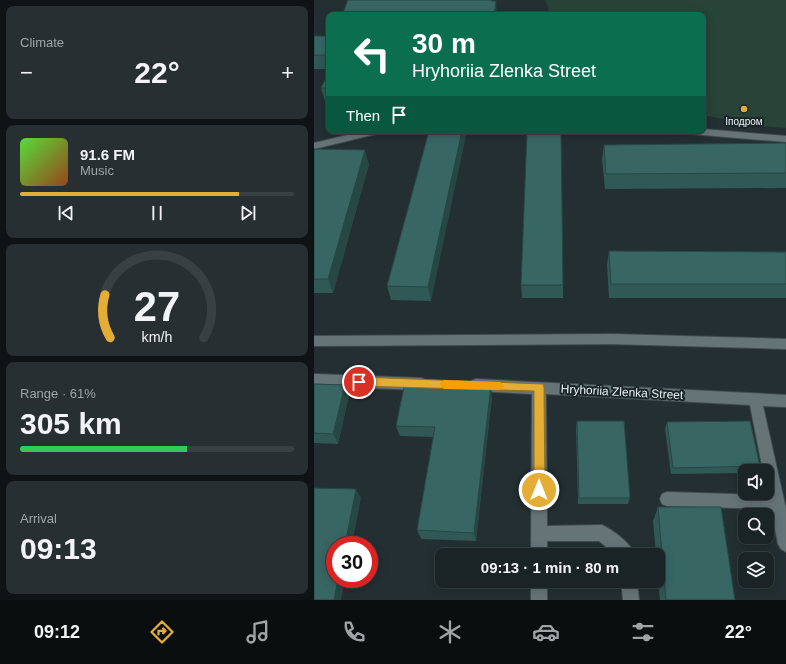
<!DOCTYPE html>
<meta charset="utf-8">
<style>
:root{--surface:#1a2326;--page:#272f32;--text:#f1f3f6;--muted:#9fa4a7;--line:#384043;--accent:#e4ad35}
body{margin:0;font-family:Helvetica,sans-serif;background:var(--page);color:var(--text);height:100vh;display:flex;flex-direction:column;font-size:15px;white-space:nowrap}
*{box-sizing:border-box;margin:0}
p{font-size:13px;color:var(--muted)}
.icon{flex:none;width:22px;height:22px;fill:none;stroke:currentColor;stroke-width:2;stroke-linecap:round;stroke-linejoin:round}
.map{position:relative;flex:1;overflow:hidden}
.panel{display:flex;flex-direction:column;gap:6px;padding:6px;background:#0e1315;width:314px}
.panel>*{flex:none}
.guide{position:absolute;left:12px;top:12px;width:380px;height:122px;border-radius:8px;box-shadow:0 2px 10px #0003,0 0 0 1px var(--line);background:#0b6e4f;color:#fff;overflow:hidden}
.fabs{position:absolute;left:424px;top:464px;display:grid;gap:8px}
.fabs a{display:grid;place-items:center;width:36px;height:36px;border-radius:8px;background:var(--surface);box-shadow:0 2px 10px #0003,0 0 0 1px var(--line);font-size:20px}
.speed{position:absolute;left:12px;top:536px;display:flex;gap:8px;font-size:20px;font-weight:700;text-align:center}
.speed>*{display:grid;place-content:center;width:52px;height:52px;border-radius:50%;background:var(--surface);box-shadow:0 2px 10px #0003,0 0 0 1px var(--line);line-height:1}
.speed .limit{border:6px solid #d22;background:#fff;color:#111}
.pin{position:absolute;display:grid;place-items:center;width:34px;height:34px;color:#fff;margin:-17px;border:2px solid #fff;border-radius:50%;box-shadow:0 1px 4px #0007}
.me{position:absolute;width:44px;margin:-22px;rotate:0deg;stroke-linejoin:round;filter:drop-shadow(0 0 3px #0008)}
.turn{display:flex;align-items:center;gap:14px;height:84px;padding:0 20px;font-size:18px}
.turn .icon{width:52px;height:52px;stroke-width:2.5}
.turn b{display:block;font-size:28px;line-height:34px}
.then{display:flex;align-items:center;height:38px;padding:0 20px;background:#0003;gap:8px;font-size:15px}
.big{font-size:30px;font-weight:700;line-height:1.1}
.panel .card{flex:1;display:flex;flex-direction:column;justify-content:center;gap:6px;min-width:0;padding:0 14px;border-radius:8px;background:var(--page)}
.panel .dial{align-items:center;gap:0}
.dial svg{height:104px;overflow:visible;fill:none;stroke:var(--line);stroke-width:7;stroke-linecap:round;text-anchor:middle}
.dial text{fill:var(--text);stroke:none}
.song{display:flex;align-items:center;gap:12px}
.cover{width:48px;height:48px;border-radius:6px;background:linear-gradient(135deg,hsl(110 70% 55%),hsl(20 70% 35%))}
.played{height:4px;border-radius:2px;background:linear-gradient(90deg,var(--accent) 80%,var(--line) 80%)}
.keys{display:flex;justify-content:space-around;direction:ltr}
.heat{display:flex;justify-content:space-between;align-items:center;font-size:22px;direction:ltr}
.charge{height:6px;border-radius:3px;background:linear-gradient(90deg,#34c759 61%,var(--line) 0)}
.trip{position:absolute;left:121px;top:548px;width:230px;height:40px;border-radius:8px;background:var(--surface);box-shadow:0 2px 10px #0003,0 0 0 1px var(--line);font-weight:700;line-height:40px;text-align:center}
.tabs{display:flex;height:64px;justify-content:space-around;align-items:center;background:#0a0e0f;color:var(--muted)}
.tabs .icon{width:28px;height:28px}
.tabs .active{color:var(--accent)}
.tabs b{font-size:18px;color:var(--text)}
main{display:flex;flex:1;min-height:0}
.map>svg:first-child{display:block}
</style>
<main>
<section class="panel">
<div class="card"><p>Climate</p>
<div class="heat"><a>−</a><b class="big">22°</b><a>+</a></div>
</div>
<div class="card">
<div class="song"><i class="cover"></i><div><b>91.6 FM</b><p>Music</p></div></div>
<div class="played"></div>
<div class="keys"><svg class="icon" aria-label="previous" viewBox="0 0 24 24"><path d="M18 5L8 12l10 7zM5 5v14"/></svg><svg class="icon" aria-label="pause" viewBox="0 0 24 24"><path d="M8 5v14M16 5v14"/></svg><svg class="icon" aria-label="next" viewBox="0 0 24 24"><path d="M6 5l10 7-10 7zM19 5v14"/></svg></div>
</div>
<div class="card dial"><svg viewBox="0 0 100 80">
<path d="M14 69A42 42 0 1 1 86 69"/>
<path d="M14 69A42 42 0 0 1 10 36" stroke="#e4ad35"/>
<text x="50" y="56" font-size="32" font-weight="700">27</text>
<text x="50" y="72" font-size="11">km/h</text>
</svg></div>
<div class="card"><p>Range · 61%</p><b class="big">305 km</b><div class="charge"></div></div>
<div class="card"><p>Arrival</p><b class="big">09:13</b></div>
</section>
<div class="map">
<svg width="472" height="600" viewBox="0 0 472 600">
<rect width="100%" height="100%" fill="#232f32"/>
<path fill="#284337" d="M231,0H472V128L443,126L389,115V15H237Z"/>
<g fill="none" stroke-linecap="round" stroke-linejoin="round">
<g stroke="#414c4f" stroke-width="2">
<path id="minor" d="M389,129L472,136V142L377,134L372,131H389Z
M50,131H68L66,133L0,149V143Z
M297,334L472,339V349L297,344L0,346V336Z
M0,374L107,378L112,380L114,384L112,388L107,390L0,386Z
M162,379L472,395V407L449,406L472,509V552L467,549L464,544L457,509L353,506L348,504L346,499L348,494L353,492L454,495L453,471H449L436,405L232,394L233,526L288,525C299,530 317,544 322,555H302L285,541H233V555H217L218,394L162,391L157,389L155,385L157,381Z
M217,581H233V600H217Z
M307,581H323L325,600H309Z"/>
</g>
<use href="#minor" fill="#667478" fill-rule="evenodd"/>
</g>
<path fill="#305855" d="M0,36H15V69H0Z
M15,72V103L11,102L7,88Z
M115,131L117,301L77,300L73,286Z
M472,143V188L291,189L288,159L290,145Z
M0,149L55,164L19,293H0Z
M295,251L472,252V298H295L293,265Z
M207,285H249V298H208Z
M0,384L31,385L35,395L24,444L0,443Z
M178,396L162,541L107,539L103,530L119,437L86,436L82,426Z
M263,421L316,498L314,504H264L262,428Z
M353,422L446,466L443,471H431V473L357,474L351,429Z
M344,507L421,600H346L344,579V555H342L339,521Z"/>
<path fill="#274745" d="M182,1L183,15H180Z
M148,131H153L117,301L114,287Z
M51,150L55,164L19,293L14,279Z
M31,385L35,395L24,444L19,434Z
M177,385L178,396L162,541L160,533Z
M42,489L47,498L38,545H31Z
M24,579H31L27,600H20Z"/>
<path fill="#386663" stroke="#274745" d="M34,0H177V1H182L180,15H28Z
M0,36H15V55H0Z
M15,72V88H7Z
M115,131H148L114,287L73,286Z
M213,131H247L249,285H207Z
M472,143V173L292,174L290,145Z
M0,149L51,150L14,279H0Z
M295,251L472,252V284H297Z
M91,382L177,385L160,533L103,530L121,427L82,426Z
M0,384L31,385L19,434L0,433Z
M263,421H310L316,498H265Z
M436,421L446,466L359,468L353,422Z
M0,488L42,489L31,545H21V579H24L20,600H0Z
M344,507H407L421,600H352Z"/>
<path fill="#e4ad35" stroke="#947022" d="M45,377L229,384L230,387L231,490L229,493L225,495L221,493L220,490V391L45,386L40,382Z"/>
<path fill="#f59e0b" d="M130,380L186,382L191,386L186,390L130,389L125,384Z"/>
<circle fill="#e4ad35" stroke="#192528" stroke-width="1.5" cx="430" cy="109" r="4"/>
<g text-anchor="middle" stroke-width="4" stroke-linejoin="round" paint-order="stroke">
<g font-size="10" fill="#ecf4f6" stroke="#192528">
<text x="430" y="125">Іподром</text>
</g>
<g font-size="12" fill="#ecf4f6" stroke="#192528">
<text transform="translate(308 392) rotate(3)" y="4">Hryhoriia Zlenka Street</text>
</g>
</g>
</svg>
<div class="fabs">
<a><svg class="icon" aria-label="sound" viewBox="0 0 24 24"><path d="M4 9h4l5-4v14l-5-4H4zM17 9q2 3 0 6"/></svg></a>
<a><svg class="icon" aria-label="search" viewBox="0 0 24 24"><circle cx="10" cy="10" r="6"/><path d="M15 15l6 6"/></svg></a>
<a><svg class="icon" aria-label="layers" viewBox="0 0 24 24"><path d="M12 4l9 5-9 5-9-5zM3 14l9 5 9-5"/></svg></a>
</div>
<div class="speed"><div class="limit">30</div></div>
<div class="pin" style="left:45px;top:382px;background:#d93025"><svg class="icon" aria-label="arrive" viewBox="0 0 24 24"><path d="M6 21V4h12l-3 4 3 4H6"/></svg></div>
<svg class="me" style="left:225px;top:490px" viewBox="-20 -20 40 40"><circle r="17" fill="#e4ad35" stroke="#fff" stroke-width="3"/><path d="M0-11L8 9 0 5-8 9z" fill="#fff"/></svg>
<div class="trip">09:13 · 1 min · 80 m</div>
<div class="guide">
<div class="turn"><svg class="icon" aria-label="left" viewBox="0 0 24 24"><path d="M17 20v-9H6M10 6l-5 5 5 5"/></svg><div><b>30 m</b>Hryhoriia Zlenka Street</div></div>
<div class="then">Then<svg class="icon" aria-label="arrive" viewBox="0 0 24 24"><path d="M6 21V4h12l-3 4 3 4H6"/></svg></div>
</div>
</div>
</main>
<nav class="tabs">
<b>09:12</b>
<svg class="icon active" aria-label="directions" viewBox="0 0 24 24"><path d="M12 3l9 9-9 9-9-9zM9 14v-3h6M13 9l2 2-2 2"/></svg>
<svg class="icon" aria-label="music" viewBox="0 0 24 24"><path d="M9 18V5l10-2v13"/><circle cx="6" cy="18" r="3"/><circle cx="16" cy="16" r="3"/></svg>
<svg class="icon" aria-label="phone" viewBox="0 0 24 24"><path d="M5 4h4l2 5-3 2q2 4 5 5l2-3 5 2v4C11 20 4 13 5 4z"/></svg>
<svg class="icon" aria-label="climate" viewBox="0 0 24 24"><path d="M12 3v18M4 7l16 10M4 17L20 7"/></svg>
<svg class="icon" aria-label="car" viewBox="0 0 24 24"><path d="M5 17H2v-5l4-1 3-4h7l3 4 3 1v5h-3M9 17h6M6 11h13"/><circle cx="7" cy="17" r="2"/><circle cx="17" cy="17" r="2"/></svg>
<svg class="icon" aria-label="filters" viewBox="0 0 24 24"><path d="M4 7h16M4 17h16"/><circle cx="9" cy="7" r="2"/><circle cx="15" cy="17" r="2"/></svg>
<b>22°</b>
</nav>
